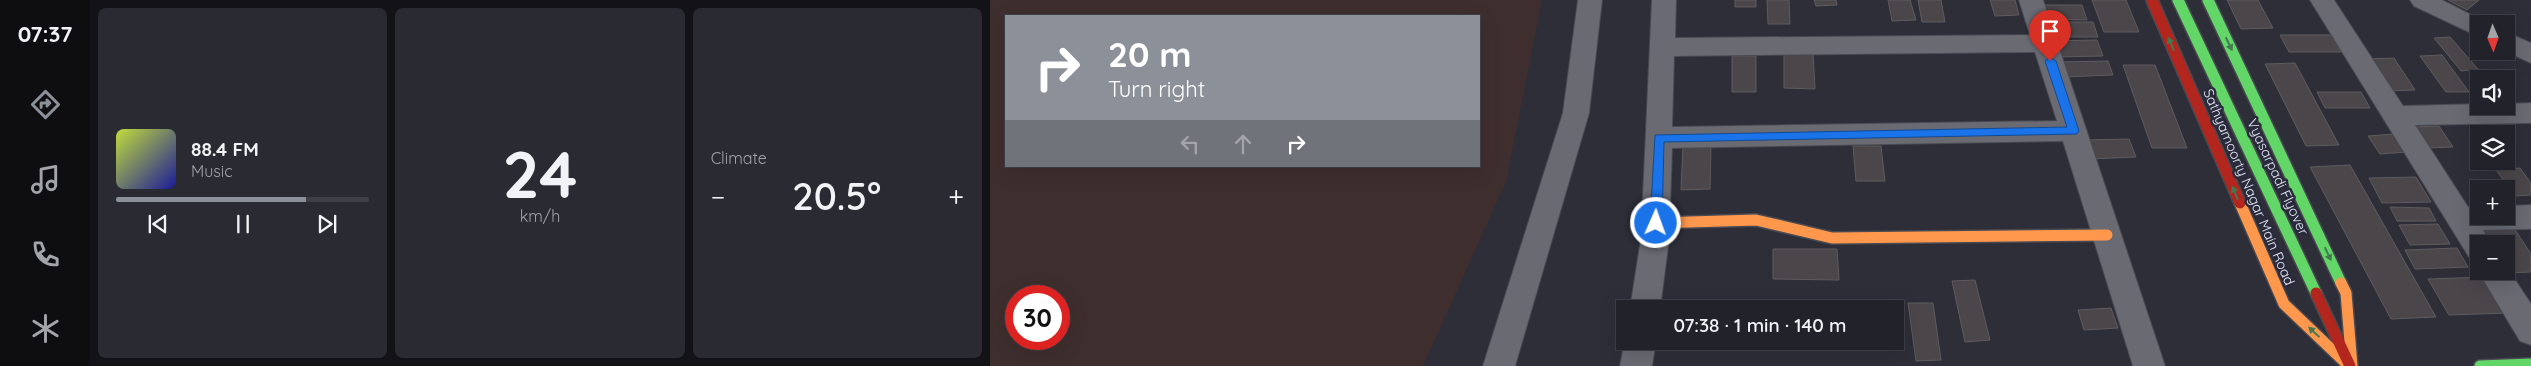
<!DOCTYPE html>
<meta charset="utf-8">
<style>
:root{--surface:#22222a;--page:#2a2a32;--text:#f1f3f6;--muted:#a2a4a8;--line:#3f3f47;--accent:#8c9099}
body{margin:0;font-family:Quicksand,sans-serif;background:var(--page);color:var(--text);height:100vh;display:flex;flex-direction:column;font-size:19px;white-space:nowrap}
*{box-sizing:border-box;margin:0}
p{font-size:16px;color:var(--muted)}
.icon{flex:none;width:28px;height:28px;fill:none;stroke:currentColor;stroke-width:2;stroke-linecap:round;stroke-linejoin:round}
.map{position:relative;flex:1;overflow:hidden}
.sheet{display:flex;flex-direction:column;gap:8px;padding:8px;background:#131317;width:900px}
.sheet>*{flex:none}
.guide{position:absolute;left:15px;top:15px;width:475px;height:152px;border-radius:0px;box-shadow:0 5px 20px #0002,0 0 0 1px var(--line);background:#8c9099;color:#fff;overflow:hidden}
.needle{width:32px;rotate:178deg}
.tools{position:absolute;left:1480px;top:15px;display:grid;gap:10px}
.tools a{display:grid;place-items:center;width:45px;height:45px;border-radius:0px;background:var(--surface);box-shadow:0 5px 20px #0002,0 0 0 1px var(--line);font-size:25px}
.speed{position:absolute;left:15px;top:285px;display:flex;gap:10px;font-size:25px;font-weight:700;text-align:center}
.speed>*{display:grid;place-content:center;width:65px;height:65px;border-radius:50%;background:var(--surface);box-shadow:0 5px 20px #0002,0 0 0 1px var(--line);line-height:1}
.speed .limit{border:8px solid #d22;background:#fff;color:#111}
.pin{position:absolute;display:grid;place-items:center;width:42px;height:42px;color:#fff;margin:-51px -21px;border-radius:50% 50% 50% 0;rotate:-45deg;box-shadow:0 0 5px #0007}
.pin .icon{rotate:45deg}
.me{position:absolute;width:55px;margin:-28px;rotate:2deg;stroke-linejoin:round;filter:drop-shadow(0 0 4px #0008)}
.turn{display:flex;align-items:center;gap:18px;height:105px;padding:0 20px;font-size:22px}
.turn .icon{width:65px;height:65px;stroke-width:2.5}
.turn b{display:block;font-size:35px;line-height:42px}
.lanes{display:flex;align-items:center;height:48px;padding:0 20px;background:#0003;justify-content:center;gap:25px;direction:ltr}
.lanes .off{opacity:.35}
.big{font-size:38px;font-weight:600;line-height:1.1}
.sheet .card{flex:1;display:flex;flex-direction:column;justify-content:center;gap:8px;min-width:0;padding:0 18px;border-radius:8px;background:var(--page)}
.sheet .dial{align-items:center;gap:0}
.dial b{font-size:65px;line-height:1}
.song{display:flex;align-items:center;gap:15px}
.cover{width:60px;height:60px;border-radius:8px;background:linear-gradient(135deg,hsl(70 70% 55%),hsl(240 70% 35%))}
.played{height:5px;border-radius:2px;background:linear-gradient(90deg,var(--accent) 75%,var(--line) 75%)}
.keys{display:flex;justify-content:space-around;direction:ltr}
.heat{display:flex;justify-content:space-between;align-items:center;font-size:28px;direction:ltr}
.sheet .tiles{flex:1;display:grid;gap:8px;grid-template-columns:repeat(3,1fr)}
.trip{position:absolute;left:626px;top:300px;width:288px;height:50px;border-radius:0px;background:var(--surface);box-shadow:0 5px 20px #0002,0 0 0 1px var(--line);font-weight:600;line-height:50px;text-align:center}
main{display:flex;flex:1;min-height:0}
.menu{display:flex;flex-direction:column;width:90px;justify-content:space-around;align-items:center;background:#0e0e11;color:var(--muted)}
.menu .icon{width:35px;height:35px}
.menu .current{color:var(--accent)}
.menu b{font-size:22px;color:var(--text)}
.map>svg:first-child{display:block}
</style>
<main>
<nav class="menu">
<b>07:37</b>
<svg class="icon current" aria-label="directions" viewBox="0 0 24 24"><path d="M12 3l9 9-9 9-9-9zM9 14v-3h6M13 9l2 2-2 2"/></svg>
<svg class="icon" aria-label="music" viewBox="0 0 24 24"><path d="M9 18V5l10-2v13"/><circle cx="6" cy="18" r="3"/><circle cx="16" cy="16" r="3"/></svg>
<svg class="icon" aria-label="phone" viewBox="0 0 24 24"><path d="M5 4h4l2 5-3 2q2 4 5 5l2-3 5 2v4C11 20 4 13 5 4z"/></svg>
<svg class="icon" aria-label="climate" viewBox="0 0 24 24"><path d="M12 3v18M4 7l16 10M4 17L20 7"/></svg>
</nav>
<section class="sheet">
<div class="tiles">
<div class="card">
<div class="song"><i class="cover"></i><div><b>88.4 FM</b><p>Music</p></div></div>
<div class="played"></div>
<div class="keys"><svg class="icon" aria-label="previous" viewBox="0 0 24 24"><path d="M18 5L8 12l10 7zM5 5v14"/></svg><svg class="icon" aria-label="pause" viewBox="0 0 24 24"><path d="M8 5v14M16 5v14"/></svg><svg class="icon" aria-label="next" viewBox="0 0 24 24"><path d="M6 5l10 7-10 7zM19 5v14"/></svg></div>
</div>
<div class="card dial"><b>24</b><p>km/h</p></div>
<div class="card"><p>Climate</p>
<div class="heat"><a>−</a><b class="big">20.5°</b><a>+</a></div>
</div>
</div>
</section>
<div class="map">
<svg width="1541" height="366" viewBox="0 0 1541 366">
<rect width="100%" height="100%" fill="#2d2e38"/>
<path fill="#3f2e2e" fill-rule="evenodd" d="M0,0H552L516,182L433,366H0ZM16,16H489V166H16ZM69,296V339H26V296Z"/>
<path fill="#4a464a" stroke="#5f5b5e" d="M745,0H766V7H745Z
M777,0H799L800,24H778Z
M824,0H846L847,5L826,6Z
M898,0H920L926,20L902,21Z
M928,0H951L955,22H932Z
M1000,0H1025L1029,15L1005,16Z
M1102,0H1136L1149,32H1114Z
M1237,0H1268L1283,28L1251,29Z
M1458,0H1489L1477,10Z
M1048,5H1092L1097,20L1052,19Z
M1056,22H1103L1108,37H1060Z
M1290,35H1341L1351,52H1299Z
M1460,37L1488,69L1471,71L1444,38Z
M1107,40L1113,56L1062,57L1057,41Z
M794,51H823L825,89L794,88Z
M1452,55L1479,92H1456L1430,56Z
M742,56H766V92H742Z
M1404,58L1425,90L1396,91L1376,59Z
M1118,61L1123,75L1072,77L1067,62Z
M1305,63L1349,145L1316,146L1275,64Z
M1133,65H1165L1197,148H1162Z
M1327,92H1371L1380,108H1335Z
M1449,126L1463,147L1436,148L1423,127Z
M1404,134L1417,152L1390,154L1378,136Z
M1139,139L1146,157L1100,159L1094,140Z
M721,143L720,189L691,190L693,144Z
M863,146H891L895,181H866Z
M1360,165L1446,317L1401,319L1320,167Z
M1530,168L1541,183V195L1525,196L1506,170Z
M1426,177L1441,202L1392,203L1379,178Z
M1400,207L1439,208L1446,221H1407Z
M1448,224L1460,244L1420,245L1409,225Z
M1522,225L1541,254V272L1518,273L1516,270V244H1500L1489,227Z
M1467,248L1478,267L1425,269L1415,250Z
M783,249H847L849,280L783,279Z
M1496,277L1517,313L1459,315L1438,279Z
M985,280L1000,340L975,342L962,281Z
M918,303H943L951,360L926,361Z
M1121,308L1128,328L1094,330L1088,310Z"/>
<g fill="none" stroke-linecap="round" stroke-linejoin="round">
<g stroke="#484951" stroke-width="2">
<path id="street" d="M588,0H612L599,113L525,366H493L573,113Z
M662,0H686L685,38L1040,35L1029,0H1053L1175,366H1143L1073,141L682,148L679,239L670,309H640L651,239ZM1045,52L1067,121L682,127L684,56Z
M1320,0H1344L1413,106L1489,104V106H1516V104L1541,103V123L1425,125L1478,207H1489V216H1516V206L1541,205V229L1493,230L1501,244H1489V260L1479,257Z
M1420,0H1452L1499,24H1489V35L1481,33L1424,6Z
M1516,32L1541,43V63L1515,51Z
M1516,266L1541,304V345L1530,341L1488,271H1516Z
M635,340L666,341L662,366H630Z"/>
</g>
<g stroke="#484951" stroke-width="14">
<path id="fast" d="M1188,0L1326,293
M1218,0L1351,283
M1490,366L1541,364"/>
</g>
<g stroke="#484951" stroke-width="14">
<path id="slow" d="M1250,203L1294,304L1359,366
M666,223L766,220L842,238L1117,235
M1351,283L1356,293L1362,366"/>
</g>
<g stroke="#484951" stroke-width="14">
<path id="jam" d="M1162,0L1250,203
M1326,293L1360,366"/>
</g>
<use href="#street" fill="#696a72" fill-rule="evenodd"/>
<use href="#fast" stroke="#63d668" stroke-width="11"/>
<use href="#slow" stroke="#ff974d" stroke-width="11"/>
<use href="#jam" stroke="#b3261e" stroke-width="11"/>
</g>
<defs><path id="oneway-solid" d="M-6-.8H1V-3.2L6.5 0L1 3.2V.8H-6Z" transform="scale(1.25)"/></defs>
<g fill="#437850">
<use href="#oneway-solid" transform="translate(1181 44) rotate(-113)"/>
<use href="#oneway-solid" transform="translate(1239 44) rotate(65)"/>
<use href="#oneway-solid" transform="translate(1245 193) rotate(-113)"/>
<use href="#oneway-solid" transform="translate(1338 254) rotate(65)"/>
<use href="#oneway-solid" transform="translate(1324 332) rotate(-137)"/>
</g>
<path fill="#1a73e8" stroke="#114b97" d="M1060,57L1066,61L1089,131L1087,134L674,142L672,223L666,228L660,223L665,135L1077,127L1055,61Z"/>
<g text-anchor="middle" stroke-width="5" stroke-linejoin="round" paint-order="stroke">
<g font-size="14" fill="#e6e7f3" stroke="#292b3c">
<text transform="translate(1288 177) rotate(65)" y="5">Vyasarpadi Flyover</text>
<text transform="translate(1259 187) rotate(67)" y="5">Sathyamoorty Nagar Main Road</text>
</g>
</g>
</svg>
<div class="tools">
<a><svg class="needle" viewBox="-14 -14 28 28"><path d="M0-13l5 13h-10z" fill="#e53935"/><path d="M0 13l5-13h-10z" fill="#a2a4a8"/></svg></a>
<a><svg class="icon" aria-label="sound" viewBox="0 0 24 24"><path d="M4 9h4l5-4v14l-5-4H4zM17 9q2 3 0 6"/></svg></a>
<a><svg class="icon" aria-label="layers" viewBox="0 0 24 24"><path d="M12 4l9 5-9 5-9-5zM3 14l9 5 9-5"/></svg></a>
<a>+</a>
<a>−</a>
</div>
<div class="speed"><div class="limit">30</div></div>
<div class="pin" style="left:1060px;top:61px;background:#d93025"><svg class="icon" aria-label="arrive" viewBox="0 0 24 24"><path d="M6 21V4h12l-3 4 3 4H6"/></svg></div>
<svg class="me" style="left:666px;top:223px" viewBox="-20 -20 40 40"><circle r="17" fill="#1a73e8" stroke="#fff" stroke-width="3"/><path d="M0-11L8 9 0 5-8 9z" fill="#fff"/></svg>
<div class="trip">07:38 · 1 min · 140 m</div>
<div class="guide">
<div class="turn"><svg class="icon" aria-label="right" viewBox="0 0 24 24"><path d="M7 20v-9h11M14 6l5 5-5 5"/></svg><div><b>20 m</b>Turn right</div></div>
<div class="lanes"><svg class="icon off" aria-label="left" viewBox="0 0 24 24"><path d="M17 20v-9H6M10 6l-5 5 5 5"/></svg><svg class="icon off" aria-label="ahead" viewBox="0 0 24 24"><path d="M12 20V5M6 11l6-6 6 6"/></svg><svg class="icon" aria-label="right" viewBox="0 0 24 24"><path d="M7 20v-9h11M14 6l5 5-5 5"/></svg></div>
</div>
</div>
</main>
